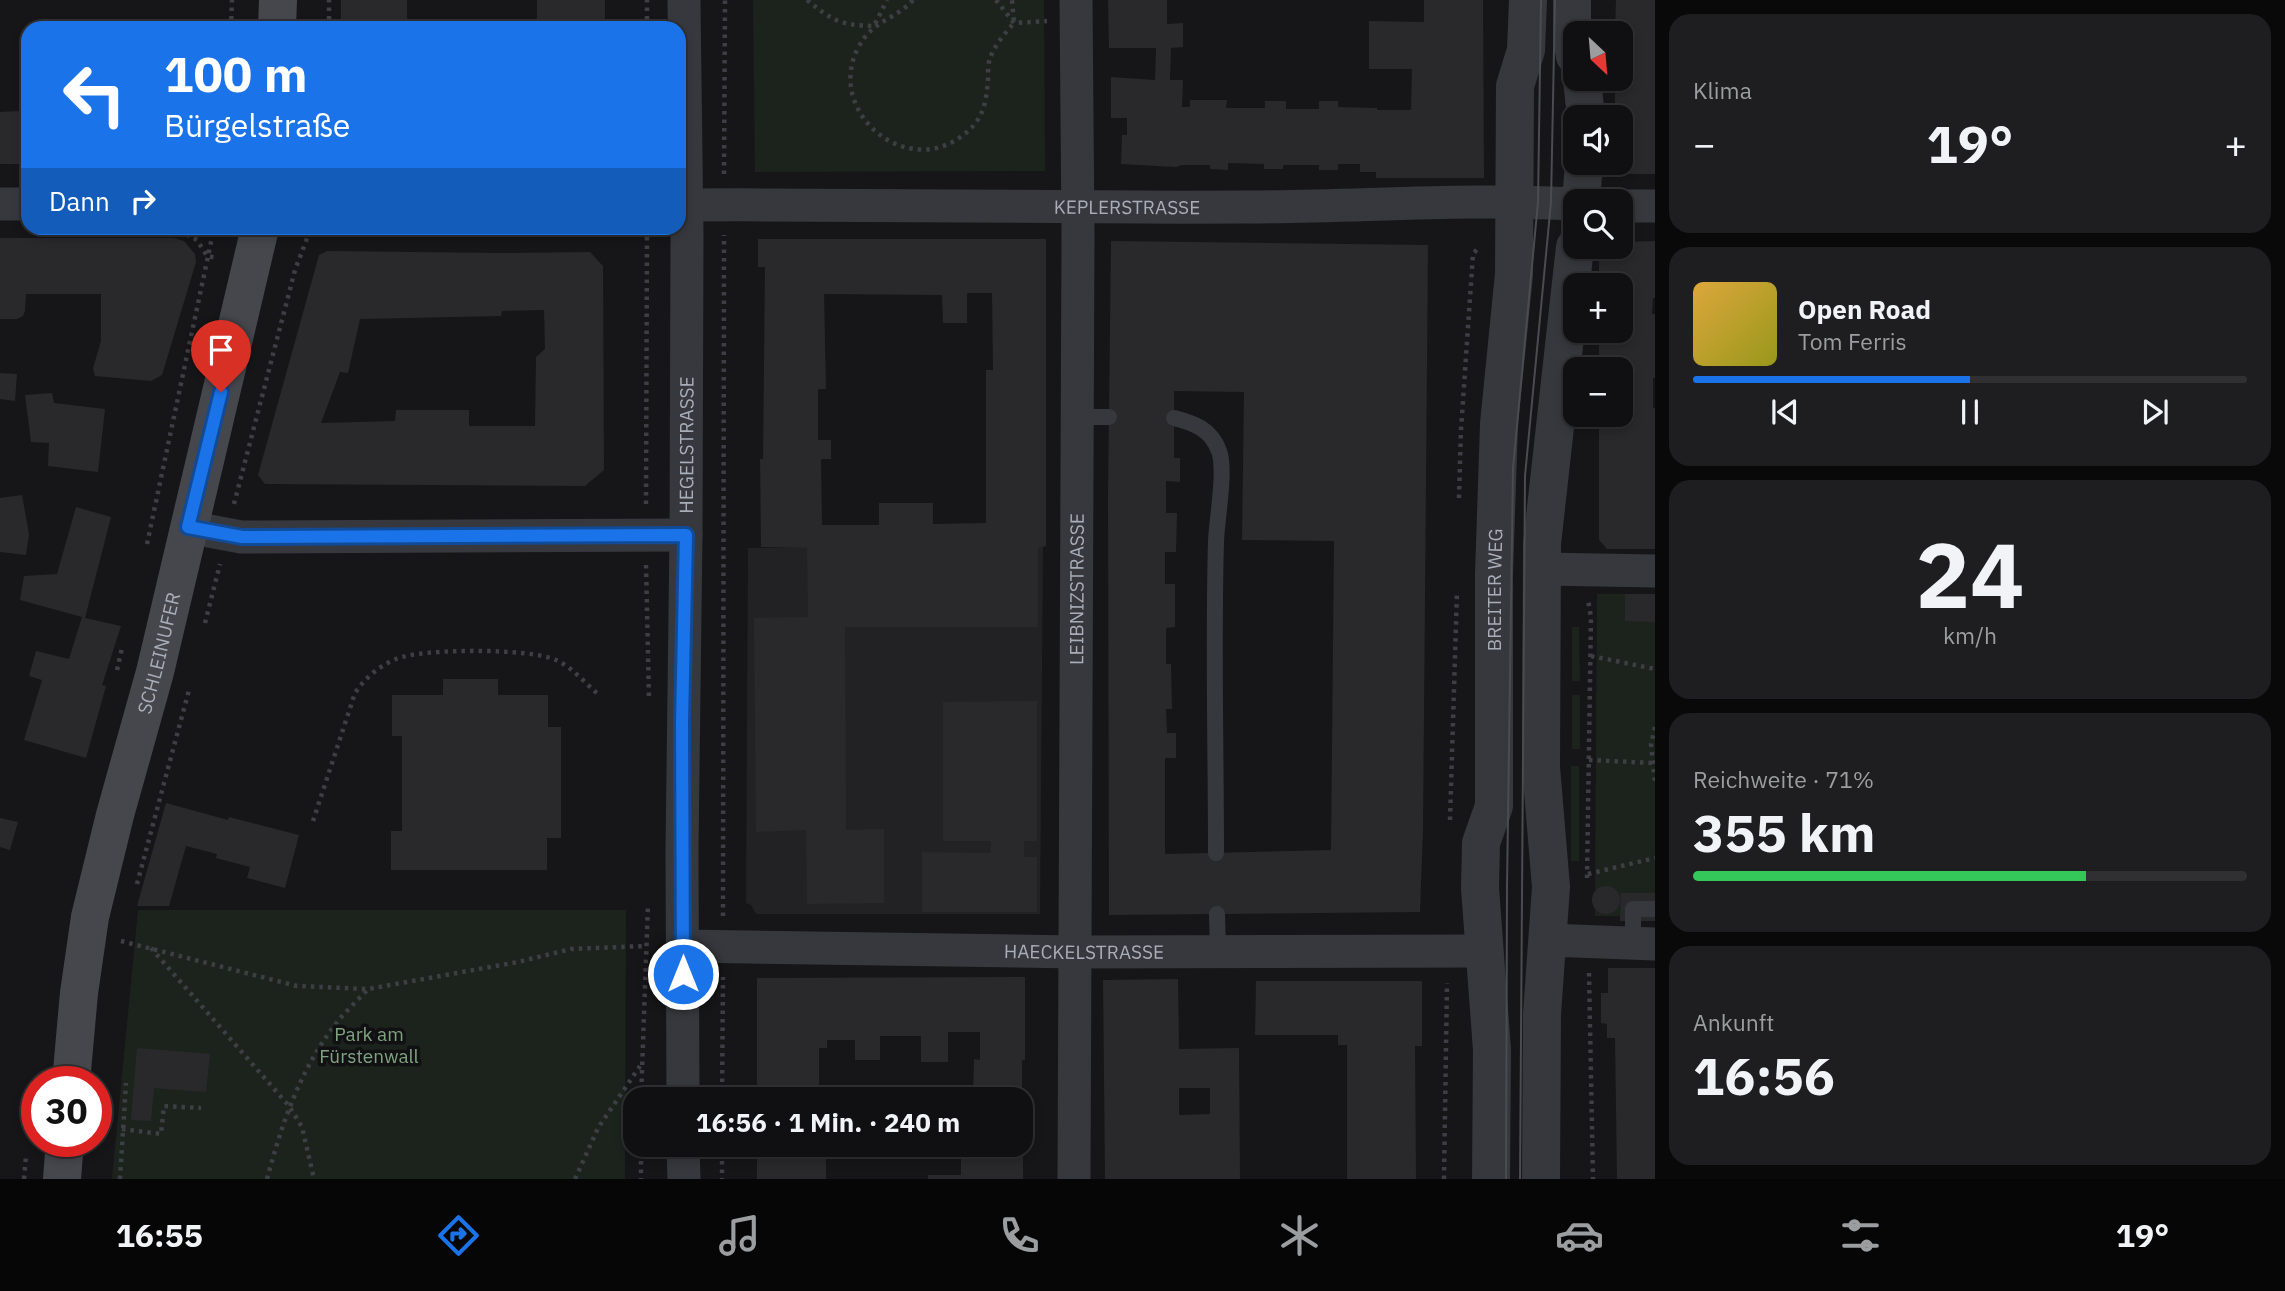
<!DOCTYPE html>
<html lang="de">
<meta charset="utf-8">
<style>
:root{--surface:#101012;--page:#1e1e20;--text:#f1f3f6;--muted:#9c9d9f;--line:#303032;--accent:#1a73e8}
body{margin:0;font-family:"IBM Plex Sans",sans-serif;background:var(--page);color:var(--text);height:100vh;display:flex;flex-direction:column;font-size:26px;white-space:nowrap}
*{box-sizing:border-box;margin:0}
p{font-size:23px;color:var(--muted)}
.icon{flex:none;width:38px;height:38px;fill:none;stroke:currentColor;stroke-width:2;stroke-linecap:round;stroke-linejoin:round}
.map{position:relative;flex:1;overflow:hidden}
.details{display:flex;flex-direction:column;gap:14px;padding:14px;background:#09090a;width:630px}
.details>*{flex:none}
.hud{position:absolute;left:21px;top:21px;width:665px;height:214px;border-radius:21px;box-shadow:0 4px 10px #0003,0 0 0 2px var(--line);background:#1a73e8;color:#fff;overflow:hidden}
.needle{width:46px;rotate:154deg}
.buttons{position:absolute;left:1563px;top:21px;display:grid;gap:14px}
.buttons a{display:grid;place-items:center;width:70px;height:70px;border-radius:14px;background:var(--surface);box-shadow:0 4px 10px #0003,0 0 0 2px var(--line);font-size:35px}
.speed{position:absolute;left:21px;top:1066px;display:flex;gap:14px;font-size:35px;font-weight:700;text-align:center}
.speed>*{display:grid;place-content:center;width:91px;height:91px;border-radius:50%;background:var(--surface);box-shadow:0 4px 10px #0003,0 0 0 2px var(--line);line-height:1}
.speed .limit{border:10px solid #d22;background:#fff;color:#111}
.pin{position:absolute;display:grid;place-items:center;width:60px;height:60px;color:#fff;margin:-72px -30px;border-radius:50% 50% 50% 0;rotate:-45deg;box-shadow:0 0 7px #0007}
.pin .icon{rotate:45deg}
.me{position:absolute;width:77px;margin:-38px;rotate:0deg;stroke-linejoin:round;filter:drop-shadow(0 0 5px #0008)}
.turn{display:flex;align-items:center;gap:24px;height:147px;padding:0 28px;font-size:32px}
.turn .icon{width:91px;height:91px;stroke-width:2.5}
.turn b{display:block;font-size:49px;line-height:60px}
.then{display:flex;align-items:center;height:66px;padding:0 28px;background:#0003;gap:14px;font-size:26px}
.big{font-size:52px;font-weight:800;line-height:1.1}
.details .tile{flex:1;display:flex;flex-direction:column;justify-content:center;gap:10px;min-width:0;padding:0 24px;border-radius:21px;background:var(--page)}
.details .dial{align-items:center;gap:0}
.dial b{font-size:91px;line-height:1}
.song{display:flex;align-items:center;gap:21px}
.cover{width:84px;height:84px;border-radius:10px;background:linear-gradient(135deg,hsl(40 70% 55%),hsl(60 70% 35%))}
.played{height:7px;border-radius:4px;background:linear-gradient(90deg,var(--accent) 50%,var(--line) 50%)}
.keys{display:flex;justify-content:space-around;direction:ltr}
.heat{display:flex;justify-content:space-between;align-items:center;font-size:38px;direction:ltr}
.charge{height:10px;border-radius:5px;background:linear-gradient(90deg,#34c759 71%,var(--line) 0)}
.trip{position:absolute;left:623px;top:1087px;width:410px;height:70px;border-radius:21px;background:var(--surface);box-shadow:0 4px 10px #0003,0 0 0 2px var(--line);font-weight:800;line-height:70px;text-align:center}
.dock{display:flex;height:112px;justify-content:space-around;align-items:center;background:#060607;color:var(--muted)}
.dock .icon{width:49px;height:49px}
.dock .current{color:var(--accent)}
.dock b{font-size:32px;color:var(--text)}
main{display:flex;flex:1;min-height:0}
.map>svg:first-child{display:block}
</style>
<main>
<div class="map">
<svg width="1655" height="1179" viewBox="0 0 1655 1179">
<rect width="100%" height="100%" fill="#161618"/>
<path fill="#222225" d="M1043,547L1040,914H756L751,905L746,903L748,548Z"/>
<path fill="#1c231d" d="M753,0H1044L1045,171L755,172Z
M1597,594H1655V916H1595Z
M1572,627H1579L1580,681H1572Z
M1572,695H1580V749H1572Z
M1571,766H1579V861H1571Z
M138,910H626L625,1179H112Z"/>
<path fill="#29292c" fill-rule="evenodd" d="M341,0H407V28H341Z
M537,0H605V28H537Z
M1108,0H1167V24L1183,23V47L1171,48L1170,80H1183L1182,107H1190V100H1227L1226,108H1265V101H1286V109H1319V101H1338V107L1377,108V110H1411L1412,69H1369V21L1424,22V0H1483L1484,178H1376V172H1360V164H1338V170H1319V165H1283V169H1264V164L1228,163V170L1210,169V165H1182L1176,167L1121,164L1122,135H1127V118H1111V77L1155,80L1156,48H1109Z
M1616,0H1655V174H1615V163H1620V117H1615V79H1620V33H1615Z
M20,111L21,164H0V112Z
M0,238H174L184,241L195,254L196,262L162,375L151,381L95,376L93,368L101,341V294H26L25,311L23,316L17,319H0Z
M758,239H1046V546L1038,548V627H845L846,830L884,829V903L807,904L806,830L756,832L754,618L808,617L807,548L761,547L760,459H763L765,267H758ZM967,293H992L993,370H986V523L933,524V503H879V525H822L821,459H831V440H818V389H826L824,294L942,295L943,323H967Z
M1111,241L1428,245L1423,831L1420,912L1109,915L1108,497ZM1174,391L1244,392L1242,540L1334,541L1331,850L1165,854V758H1176V733H1167L1166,709H1172L1171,664H1166V628L1175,627V584H1165V552H1176L1177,513H1166V481L1180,482V458H1174Z
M1655,241V298H1653L1652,314H1655V378H1653V408H1655V549H1607L1599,540V415H1620V369H1599V331H1620V285H1599V252L1606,247H1620V242Z
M327,251L501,253L590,252L603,266L604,470L585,486L265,484L258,475L319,255ZM544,310L545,349L536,357L535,426H469V410H396L395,421L321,423L340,372L348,373L360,319L501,316L502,311Z
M0,373L17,374L15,401L0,399Z
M52,393L54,403L105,409L98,472L48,466L49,443L31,442L25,395Z
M22,495L29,534L26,555L0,552V498Z
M76,507L111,517L85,618L121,626L102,685L106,686L86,758L24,740L42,680L29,676L36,651L69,659L82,617L20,600L24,576L57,574Z
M1625,594H1655V622L1625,621Z
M443,679H498V695H548V727H561V838H547V870H391V831H402V736H392V695H443Z
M1037,701V841H1024V857H1037V912H922V852L991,853V841H943V702Z
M166,803L228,820L229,817L299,835L285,888L247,878L250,867L216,858L217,854L186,846L169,906H137Z
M0,818L18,822L10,850L0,847Z
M1592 900a14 14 0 1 1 28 0a14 14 0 1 1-28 0Z
M1621,893H1655V921H1620Z
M1608,968H1655V1179H1617L1615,1038H1607V1024L1601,1023V993H1608Z
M1025,977V1060H1022V1099H973L974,1059L980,1060V1032H948V1062H921V1036H880V1060H855V1040H827V1048H819V1099H757V978Z
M1178,979L1179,1049L1239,1048L1240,1179H1105L1103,980ZM1179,1088H1210V1114L1179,1115Z
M1256,981H1422V1046H1415L1416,1179H1347V1045H1338V1035H1255Z
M137,1048L210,1054L206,1092L154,1088L151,1121L131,1120Z
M1023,1121V1179H928V1175H961V1149H928L927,1144H1020V1122Z
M757,1144H826V1179H757Z"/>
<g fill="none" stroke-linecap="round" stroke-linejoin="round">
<path stroke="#3d3f44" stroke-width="4.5" stroke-dasharray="3.5 5" stroke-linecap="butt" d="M807,0C833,21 840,25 874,26L887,0
M913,0C894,21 873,19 858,48C826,110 902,177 959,138C983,122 986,105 988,79C988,72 988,64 990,58C995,45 1005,33 1014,23L1012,0
M996,0L1014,23L1047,21
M231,28L232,0
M329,28V0
M647,28V0
M724,174L725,0
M42,233L186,234L197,240L207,256L218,258
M1459,498L1461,430L1473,254L1479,247
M234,504L295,270L311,228
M646,504L647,228
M147,544L214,228
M646,565L649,699
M205,623L220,564
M1591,656L1655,669
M117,670L122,648
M1655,727L1651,744L1655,783
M1589,760L1652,763
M1450,820L1457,591
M313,821L355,693C365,678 379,666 396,659C421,648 531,648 556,660C572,667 585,683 598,694
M1588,874L1655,858
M1587,878L1591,617L1588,600
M137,884L189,690
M723,916L724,235
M121,941L297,986L368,989L518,962L571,949L645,946
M151,948L289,1106L302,1127L314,1179
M1589,973L1593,1179
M641,1099L648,904
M722,1099L723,977
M122,1129L161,1134L164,1106L201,1108
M28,1136L34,1082
M101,1140L106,1089
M641,1144V1179
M722,1144V1179
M24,1179L26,1156
M120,1179L126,1083
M267,1179C282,1123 301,1067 338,1021C347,1010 358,1000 368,989
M575,1179L598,1128L640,1066
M1444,1179L1447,983"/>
<path stroke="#37383d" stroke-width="16" d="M1077,417H1109
M1174,418C1194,423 1211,429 1219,451C1226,470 1217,518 1216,541C1213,645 1216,749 1216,853
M1217,914L1218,952
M1633,943V909H1655"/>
<g stroke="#37383d" stroke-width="33">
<path d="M0,204H28"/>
<path id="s1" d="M679,205C868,204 1057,208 1246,207C1356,207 1466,198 1575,204"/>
<path d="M1620,206H1655"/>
<path d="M188,527L241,537L686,535"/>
<path d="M1542,569L1655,571"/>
<path d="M1548,940L1655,944"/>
<path id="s2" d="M683,946L1076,952L1484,951"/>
<path id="s3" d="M683,1099L682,849L686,535L687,235L684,0"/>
<path d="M683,1144L684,1179"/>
<path id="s4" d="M1074,1179L1078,235L1076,0"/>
</g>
<g stroke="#37383d" stroke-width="38">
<path d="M1572,0V39L1575,56"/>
<path d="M1582,79L1586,117"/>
<path d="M1581,201L1584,163"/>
<path id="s5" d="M1491,1179L1492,1050L1480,888L1481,843L1494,806V574L1499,424L1514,274L1515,86L1526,50L1528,0"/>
<path d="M1541,1179L1542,1014L1551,887L1541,767L1542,544L1575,247"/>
</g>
<g stroke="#45474d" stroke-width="38">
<path d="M277,28L278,0"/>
<path id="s6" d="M71,1082L79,993L90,917L115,815L155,672L260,228"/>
<path d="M62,1179L65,1141"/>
</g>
<path stroke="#4a4c52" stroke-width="2" d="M1506,1179L1507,887L1513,468L1538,202L1541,0
M1520,1179L1525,476L1551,202L1555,0"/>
</g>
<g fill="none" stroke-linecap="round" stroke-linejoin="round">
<g stroke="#114b97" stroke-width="18">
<path id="route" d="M221,392L188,527L242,537L686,535L682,722L683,974"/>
</g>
<use href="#route" stroke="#1a73e8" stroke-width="12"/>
</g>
<g text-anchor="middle" stroke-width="7" stroke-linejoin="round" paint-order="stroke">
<g font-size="19" fill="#a8adb8" stroke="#111113">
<text dy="7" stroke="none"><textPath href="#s1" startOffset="448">KEPLERSTRASSE</textPath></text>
<text dy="7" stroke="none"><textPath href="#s3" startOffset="654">HEGELSTRASSE</textPath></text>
<text dy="7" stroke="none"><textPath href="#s4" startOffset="590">LEIBNIZSTRASSE</textPath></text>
<text dy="7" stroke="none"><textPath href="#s5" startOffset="592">BREITER WEG</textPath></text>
<text dy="7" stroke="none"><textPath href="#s6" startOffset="439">SCHLEINUFER</textPath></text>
<text dy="7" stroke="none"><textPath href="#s2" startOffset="401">HAECKELSTRASSE</textPath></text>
</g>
<g font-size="19" fill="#7fa381" stroke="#111113">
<text x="369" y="1041">Park am<tspan x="369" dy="22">Fürstenwall</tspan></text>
</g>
</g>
</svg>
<div class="buttons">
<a><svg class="needle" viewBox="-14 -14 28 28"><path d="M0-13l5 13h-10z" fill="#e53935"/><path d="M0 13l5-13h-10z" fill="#9c9d9f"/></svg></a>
<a><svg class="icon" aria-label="sound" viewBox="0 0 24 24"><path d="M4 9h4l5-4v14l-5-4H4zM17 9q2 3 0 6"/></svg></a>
<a><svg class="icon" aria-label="search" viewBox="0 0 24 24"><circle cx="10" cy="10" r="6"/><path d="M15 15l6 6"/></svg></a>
<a>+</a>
<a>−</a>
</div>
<div class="speed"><div class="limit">30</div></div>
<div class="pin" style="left:221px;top:392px;background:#d93025"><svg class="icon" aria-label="arrive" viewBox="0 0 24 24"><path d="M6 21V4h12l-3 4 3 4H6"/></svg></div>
<svg class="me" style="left:683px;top:974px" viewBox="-20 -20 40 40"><circle r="17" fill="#1a73e8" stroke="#fff" stroke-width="3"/><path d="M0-11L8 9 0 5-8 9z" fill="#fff"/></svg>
<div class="trip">16:56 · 1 Min. · 240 m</div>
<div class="hud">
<div class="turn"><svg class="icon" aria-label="left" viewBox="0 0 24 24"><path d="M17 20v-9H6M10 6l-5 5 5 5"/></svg><div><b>100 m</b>Bürgelstraße</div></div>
<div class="then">Dann<svg class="icon" aria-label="right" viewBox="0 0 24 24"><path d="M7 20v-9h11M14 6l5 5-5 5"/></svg></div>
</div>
</div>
<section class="details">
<div class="tile"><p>Klima</p>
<div class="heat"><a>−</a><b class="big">19°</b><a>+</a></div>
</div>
<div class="tile">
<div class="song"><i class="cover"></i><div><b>Open Road</b><p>Tom Ferris</p></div></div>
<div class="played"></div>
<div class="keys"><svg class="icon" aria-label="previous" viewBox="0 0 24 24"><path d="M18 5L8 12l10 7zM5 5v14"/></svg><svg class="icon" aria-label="pause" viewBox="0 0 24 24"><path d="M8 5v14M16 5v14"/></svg><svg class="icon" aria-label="next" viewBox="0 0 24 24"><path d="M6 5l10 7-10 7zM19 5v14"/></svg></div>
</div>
<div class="tile dial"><b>24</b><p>km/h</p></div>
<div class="tile"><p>Reichweite · 71%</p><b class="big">355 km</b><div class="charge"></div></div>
<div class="tile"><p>Ankunft</p><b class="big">16:56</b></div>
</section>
</main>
<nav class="dock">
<b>16:55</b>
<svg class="icon current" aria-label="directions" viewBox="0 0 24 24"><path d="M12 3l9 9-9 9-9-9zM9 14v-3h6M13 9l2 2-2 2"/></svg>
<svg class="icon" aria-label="music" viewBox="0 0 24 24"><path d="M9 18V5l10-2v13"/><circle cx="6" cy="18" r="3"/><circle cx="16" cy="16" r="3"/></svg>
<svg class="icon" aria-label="phone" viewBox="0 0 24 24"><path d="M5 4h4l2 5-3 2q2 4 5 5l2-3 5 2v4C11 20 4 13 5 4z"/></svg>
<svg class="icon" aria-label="climate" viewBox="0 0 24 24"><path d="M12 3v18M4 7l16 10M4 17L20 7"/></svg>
<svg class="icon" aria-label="car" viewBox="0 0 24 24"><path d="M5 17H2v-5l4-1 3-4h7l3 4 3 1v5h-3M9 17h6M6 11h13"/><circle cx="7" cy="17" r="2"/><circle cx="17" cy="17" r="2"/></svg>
<svg class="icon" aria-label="filters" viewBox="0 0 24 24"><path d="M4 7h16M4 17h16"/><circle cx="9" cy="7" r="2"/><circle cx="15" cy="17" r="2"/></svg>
<b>19°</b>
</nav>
